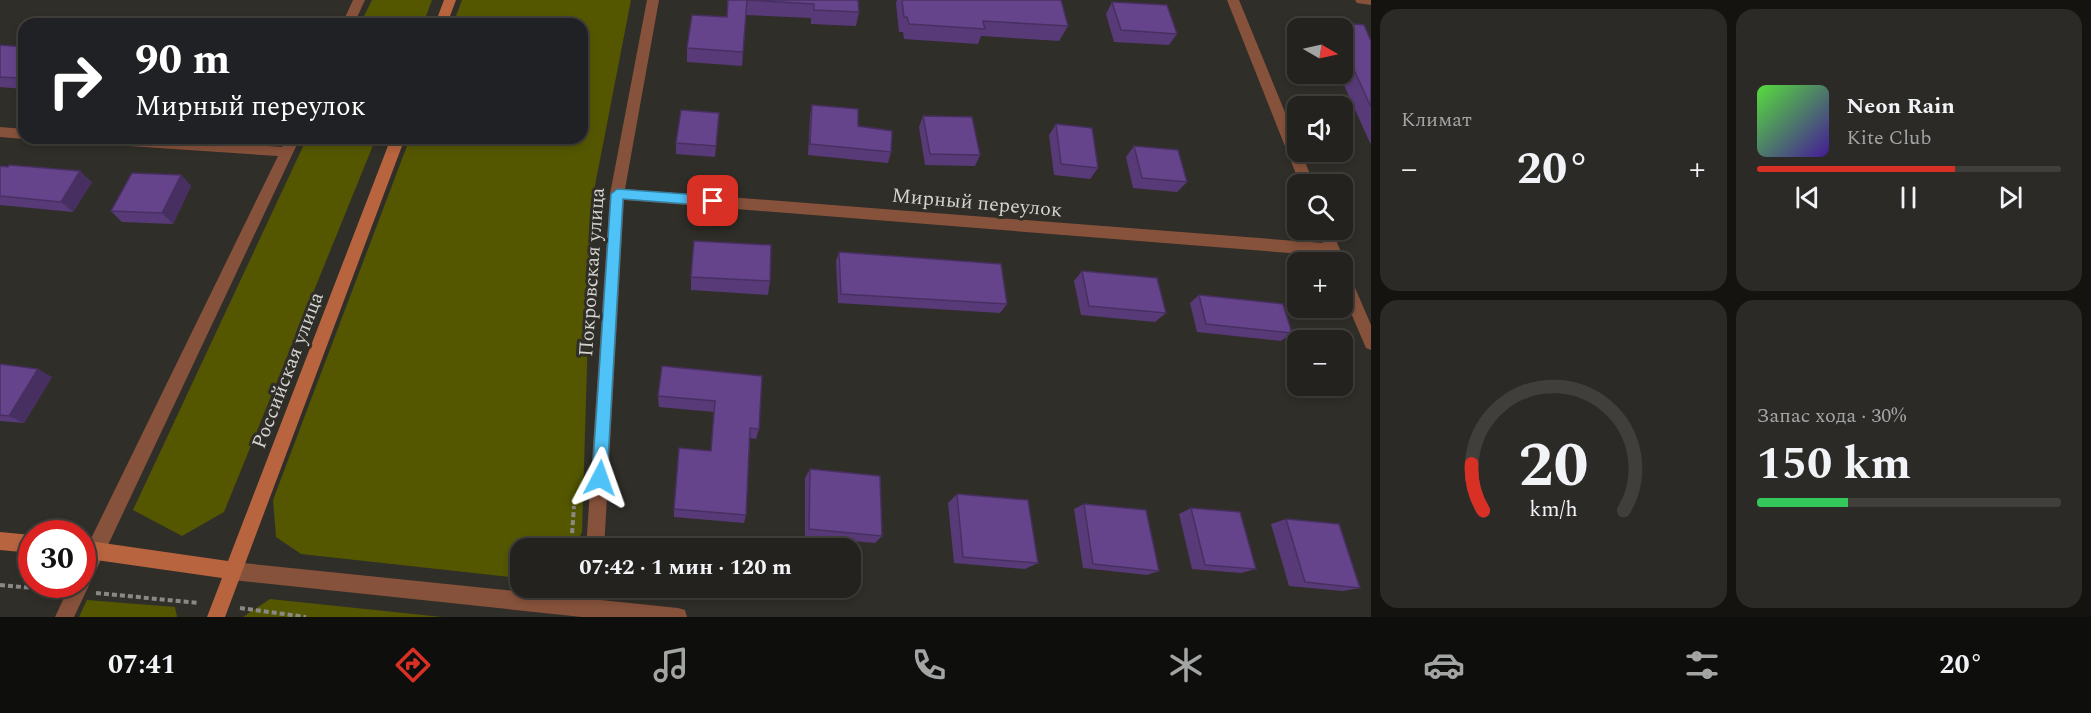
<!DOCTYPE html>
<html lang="ru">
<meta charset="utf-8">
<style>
:root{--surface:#24221e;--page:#2c2a27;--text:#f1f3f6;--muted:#a3a4a4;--line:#413f3c;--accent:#d93025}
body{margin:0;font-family:Spectral,serif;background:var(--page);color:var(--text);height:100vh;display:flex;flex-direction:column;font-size:22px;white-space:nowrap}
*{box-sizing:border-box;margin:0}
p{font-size:20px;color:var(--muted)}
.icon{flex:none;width:33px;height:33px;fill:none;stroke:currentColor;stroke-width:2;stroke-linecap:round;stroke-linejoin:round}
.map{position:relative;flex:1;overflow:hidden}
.side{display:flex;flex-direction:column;gap:9px;padding:9px;background:#141310;width:720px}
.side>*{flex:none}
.banner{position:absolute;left:18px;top:18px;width:570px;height:126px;border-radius:18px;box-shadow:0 3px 9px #0003,0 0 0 2px var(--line);background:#202124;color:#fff;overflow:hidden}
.needle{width:39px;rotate:99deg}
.fabs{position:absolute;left:1287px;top:18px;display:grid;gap:12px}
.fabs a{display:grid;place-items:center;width:66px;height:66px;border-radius:12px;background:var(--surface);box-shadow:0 3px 9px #0003,0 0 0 2px var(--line);font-size:30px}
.speed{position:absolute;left:18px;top:520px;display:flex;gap:12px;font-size:30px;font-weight:700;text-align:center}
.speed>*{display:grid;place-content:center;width:78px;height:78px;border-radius:50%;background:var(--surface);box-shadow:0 3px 9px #0003,0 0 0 2px var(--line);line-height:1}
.speed .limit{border:9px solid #d22;background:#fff;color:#111}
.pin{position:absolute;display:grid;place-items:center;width:51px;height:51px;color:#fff;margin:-26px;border-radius:12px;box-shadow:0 3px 9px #0006}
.me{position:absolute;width:66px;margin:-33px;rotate:4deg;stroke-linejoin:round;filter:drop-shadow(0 0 4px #0008)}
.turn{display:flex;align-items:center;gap:21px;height:126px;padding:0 18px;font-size:27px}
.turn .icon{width:78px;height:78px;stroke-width:2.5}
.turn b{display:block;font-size:42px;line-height:51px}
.big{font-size:45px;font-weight:700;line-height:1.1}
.side .tile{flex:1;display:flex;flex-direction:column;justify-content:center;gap:9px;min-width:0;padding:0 21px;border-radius:18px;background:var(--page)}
.side .dial{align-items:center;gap:0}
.dial svg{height:156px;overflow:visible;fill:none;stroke:var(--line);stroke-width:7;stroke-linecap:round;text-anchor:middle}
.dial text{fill:var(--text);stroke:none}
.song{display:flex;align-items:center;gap:18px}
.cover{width:72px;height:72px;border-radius:9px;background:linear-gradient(135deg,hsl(110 70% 55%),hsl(260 70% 35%))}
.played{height:6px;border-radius:3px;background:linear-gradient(90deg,var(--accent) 65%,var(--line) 65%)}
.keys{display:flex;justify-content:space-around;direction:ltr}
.heat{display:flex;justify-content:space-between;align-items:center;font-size:33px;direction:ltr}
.charge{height:9px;border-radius:4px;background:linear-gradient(90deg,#34c759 30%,var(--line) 0)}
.side .tiles{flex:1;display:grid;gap:9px;grid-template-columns:repeat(2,1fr)}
.trip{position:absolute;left:510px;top:538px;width:351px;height:60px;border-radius:18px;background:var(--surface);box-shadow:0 3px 9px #0003,0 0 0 2px var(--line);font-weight:700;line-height:60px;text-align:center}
.tabs{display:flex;height:96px;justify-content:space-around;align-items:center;background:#0e0e0c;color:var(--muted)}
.tabs .icon{width:42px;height:42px}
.tabs .current{color:var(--accent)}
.tabs b{font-size:27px;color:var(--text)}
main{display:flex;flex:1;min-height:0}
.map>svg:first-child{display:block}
</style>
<main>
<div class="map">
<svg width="1371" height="617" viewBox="0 0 1371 617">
<rect width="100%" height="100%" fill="#302e28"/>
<path fill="#545700" d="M372,0H432L423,24H360Z
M462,0H631L592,201L582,532L574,549H520V578L301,554L276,537L273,500L410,138H582V24H453Z
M307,138H376L224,512L182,536L133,510Z
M270,599L442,617H243Z
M87,600L175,607L177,617H79Z"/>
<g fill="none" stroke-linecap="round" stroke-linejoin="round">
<path stroke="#8a8984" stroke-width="4" stroke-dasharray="5 3" stroke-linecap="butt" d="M571,549L574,506
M0,585L56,590
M96,593L199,603
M240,608L306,617"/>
<path fill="#87523b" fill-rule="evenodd" d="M353,0H365L354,24H342Z
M647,0H659L625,189L1323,243L1318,230H1332L1345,262L1342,266V262H1331L1328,256L624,200L604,549H586L610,194Z
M1227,0H1239L1298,144V152H1301L1314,184H1300Z
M1355,0H1371V5L1357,3Z
M0,127L24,129V138H27L24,139L0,137Z
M77,138H155L282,147L286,138H300L74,617H55L70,585H82V557L278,156L84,143Z
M1342,267L1347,269L1371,325V350L1366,348L1342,292Z
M233,562L583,598L584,588H602L601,600L678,608L685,610L687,617H582L233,580L227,577L224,571L227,565Z"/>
<path fill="#b8643f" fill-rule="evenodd" d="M444,0H456L447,24H435Z
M391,138H405L225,617H207L222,578L82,558V540L228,561Z
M0,532L32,535V553L0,550Z"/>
</g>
<path fill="#583a78" d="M728,0H858L859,12L856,26L811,24V18L746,15L742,66L687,62V48L727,17Z
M897,0H1061L1068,26L1059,41L981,36L978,44L904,39L903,32H899L896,3Z
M1112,2L1177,34L1169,45L1114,42L1106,14Z
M1320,21L1364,25L1371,41V143H1370L1339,74H1342V28H1314Z
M0,45L24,47V89L0,87Z
M812,105L858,126L891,152L888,163L808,155L810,116Z
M719,113L715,157L676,154V143Z
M923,116L980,155L975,166L925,165L919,127Z
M1056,124L1098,168L1090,179L1054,175L1049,135Z
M1134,146L1187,182L1177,192L1133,188L1126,157Z
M0,166L92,182L73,212L0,205Z
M181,175L191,186L173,224L122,222L111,211Z
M839,252L1007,304L1000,313L838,303L836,261Z
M1082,271L1166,313L1155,322L1081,315L1074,281Z
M691,277L770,281L768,295L691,290Z
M1199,295L1292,333L1281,341L1197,332L1190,303Z
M0,364L52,377L24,423L0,421Z
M662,366L759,429L756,439L750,438L746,515L744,523L674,517V509L711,451L714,412L659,407L658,396Z
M810,469L882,536L875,543L805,537V478Z
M957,494L1038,563L1025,569L954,563L948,503Z
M1084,504L1159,571L1147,575L1083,568L1074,509Z
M1191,508L1256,569L1241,573L1192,569L1179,514Z
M1286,519L1360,588L1343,591L1289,586L1271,524Z"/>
<path fill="#473061" d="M24,73V83L19,78Z
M80,171L92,182L73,212L61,202Z
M181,175L191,186L173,224L162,213Z
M38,369L52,377L24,423L9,416Z"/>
<path fill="#66448b" stroke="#473061" stroke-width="1.5" d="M728,0H858L859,12L814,10V4L747,0L743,52L687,48L692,15L727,17Z
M902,0H1061L1068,26L983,21L985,29L909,24L907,17H904Z
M1112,2L1167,5L1177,34L1121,30Z
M1320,21L1364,25L1371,41V107L1349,59L1342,58V28H1324Z
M0,45L24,47V73L19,78L0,77Z
M812,105L858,109V126L892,131L891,152L810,144Z
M681,110L719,113L716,146L676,143Z
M923,116L972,117L980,155L930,154Z
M1056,124L1092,128L1098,168L1061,164Z
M1134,146L1178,150L1187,182L1142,178Z
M9,165L80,171L61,202L0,196V166L8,167Z
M132,173L181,175L162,213L111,211Z
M694,241L771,245L770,281L691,277Z
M839,252L1001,264L1007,304L841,294Z
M1082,271L1157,278L1166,313L1089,306Z
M1199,295L1283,304L1292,333L1206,324Z
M0,364L38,369L9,416L0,415Z
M662,366L762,376L759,429L750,428L746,515L674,509L679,448L711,451L715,401L658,396Z
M810,469L880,476L882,536L809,529Z
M957,494L1028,500L1038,563L963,557Z
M1084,504L1146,510L1159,571L1093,564Z
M1191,508L1240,512L1256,569L1205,565Z
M1286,519L1339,524L1360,588L1305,582Z"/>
<path fill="#4fc3f7" stroke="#337fa1" stroke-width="1.5" d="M617,189L713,196L719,201L713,206L623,199L607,478L605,483L600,485L594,483L592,478L611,194Z"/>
<g text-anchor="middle" stroke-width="6" stroke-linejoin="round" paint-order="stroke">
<g font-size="20" fill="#d5d4d0" stroke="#302e28">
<text transform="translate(977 202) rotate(5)" y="7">Мирный переулок</text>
<text transform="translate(591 272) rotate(-86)" y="7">Покровская улица</text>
<text transform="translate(287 370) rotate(-69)" y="7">Российская улица</text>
</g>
</g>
</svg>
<div class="fabs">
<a><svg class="needle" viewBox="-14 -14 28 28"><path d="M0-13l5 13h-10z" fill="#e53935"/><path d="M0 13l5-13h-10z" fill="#a3a4a4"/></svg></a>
<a><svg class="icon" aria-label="sound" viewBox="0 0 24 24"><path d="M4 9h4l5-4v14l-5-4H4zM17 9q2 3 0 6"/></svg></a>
<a><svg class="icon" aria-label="search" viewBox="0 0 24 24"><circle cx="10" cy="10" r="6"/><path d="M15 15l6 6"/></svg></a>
<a>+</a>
<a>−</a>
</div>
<div class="speed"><div class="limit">30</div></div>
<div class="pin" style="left:713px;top:201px;background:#d93025"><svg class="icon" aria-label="arrive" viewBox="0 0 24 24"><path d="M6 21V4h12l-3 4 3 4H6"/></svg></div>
<svg class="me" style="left:600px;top:478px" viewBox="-20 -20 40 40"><path d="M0-17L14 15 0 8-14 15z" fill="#4fc3f7" stroke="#fff" stroke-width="4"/></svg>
<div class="trip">07:42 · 1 мин · 120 m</div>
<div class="banner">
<div class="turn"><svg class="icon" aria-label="right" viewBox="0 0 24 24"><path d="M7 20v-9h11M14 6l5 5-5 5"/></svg><div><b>90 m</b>Мирный переулок</div></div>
</div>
</div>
<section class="side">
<div class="tiles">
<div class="tile"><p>Климат</p>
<div class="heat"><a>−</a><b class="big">20°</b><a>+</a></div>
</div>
<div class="tile">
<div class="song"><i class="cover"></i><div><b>Neon Rain</b><p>Kite Club</p></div></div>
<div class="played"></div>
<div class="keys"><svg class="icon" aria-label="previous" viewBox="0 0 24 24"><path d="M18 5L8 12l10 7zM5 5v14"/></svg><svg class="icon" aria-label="pause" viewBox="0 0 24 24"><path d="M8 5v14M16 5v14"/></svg><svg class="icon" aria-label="next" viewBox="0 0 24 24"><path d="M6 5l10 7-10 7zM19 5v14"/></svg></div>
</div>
<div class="tile dial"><svg viewBox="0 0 100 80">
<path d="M14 69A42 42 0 1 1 86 69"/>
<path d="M14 69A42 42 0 0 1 8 45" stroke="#d93025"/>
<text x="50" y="56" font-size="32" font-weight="700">20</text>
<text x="50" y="72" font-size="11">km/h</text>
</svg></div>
<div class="tile"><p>Запас хода · 30%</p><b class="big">150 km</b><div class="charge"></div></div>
</div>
</section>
</main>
<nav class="tabs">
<b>07:41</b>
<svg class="icon current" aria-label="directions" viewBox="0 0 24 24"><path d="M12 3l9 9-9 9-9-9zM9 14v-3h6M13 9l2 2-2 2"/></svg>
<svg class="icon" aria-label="music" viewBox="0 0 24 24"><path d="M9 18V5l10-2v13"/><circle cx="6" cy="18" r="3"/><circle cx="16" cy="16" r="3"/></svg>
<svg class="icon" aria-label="phone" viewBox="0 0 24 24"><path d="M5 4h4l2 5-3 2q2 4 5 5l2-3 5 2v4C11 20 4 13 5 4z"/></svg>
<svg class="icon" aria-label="climate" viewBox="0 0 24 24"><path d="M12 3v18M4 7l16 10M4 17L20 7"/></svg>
<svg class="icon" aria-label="car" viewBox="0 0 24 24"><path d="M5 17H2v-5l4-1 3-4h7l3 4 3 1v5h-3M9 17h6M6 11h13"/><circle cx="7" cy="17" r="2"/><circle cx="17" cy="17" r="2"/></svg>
<svg class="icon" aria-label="filters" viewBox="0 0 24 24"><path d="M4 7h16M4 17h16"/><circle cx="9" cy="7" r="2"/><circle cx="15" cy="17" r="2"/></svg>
<b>20°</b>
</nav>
